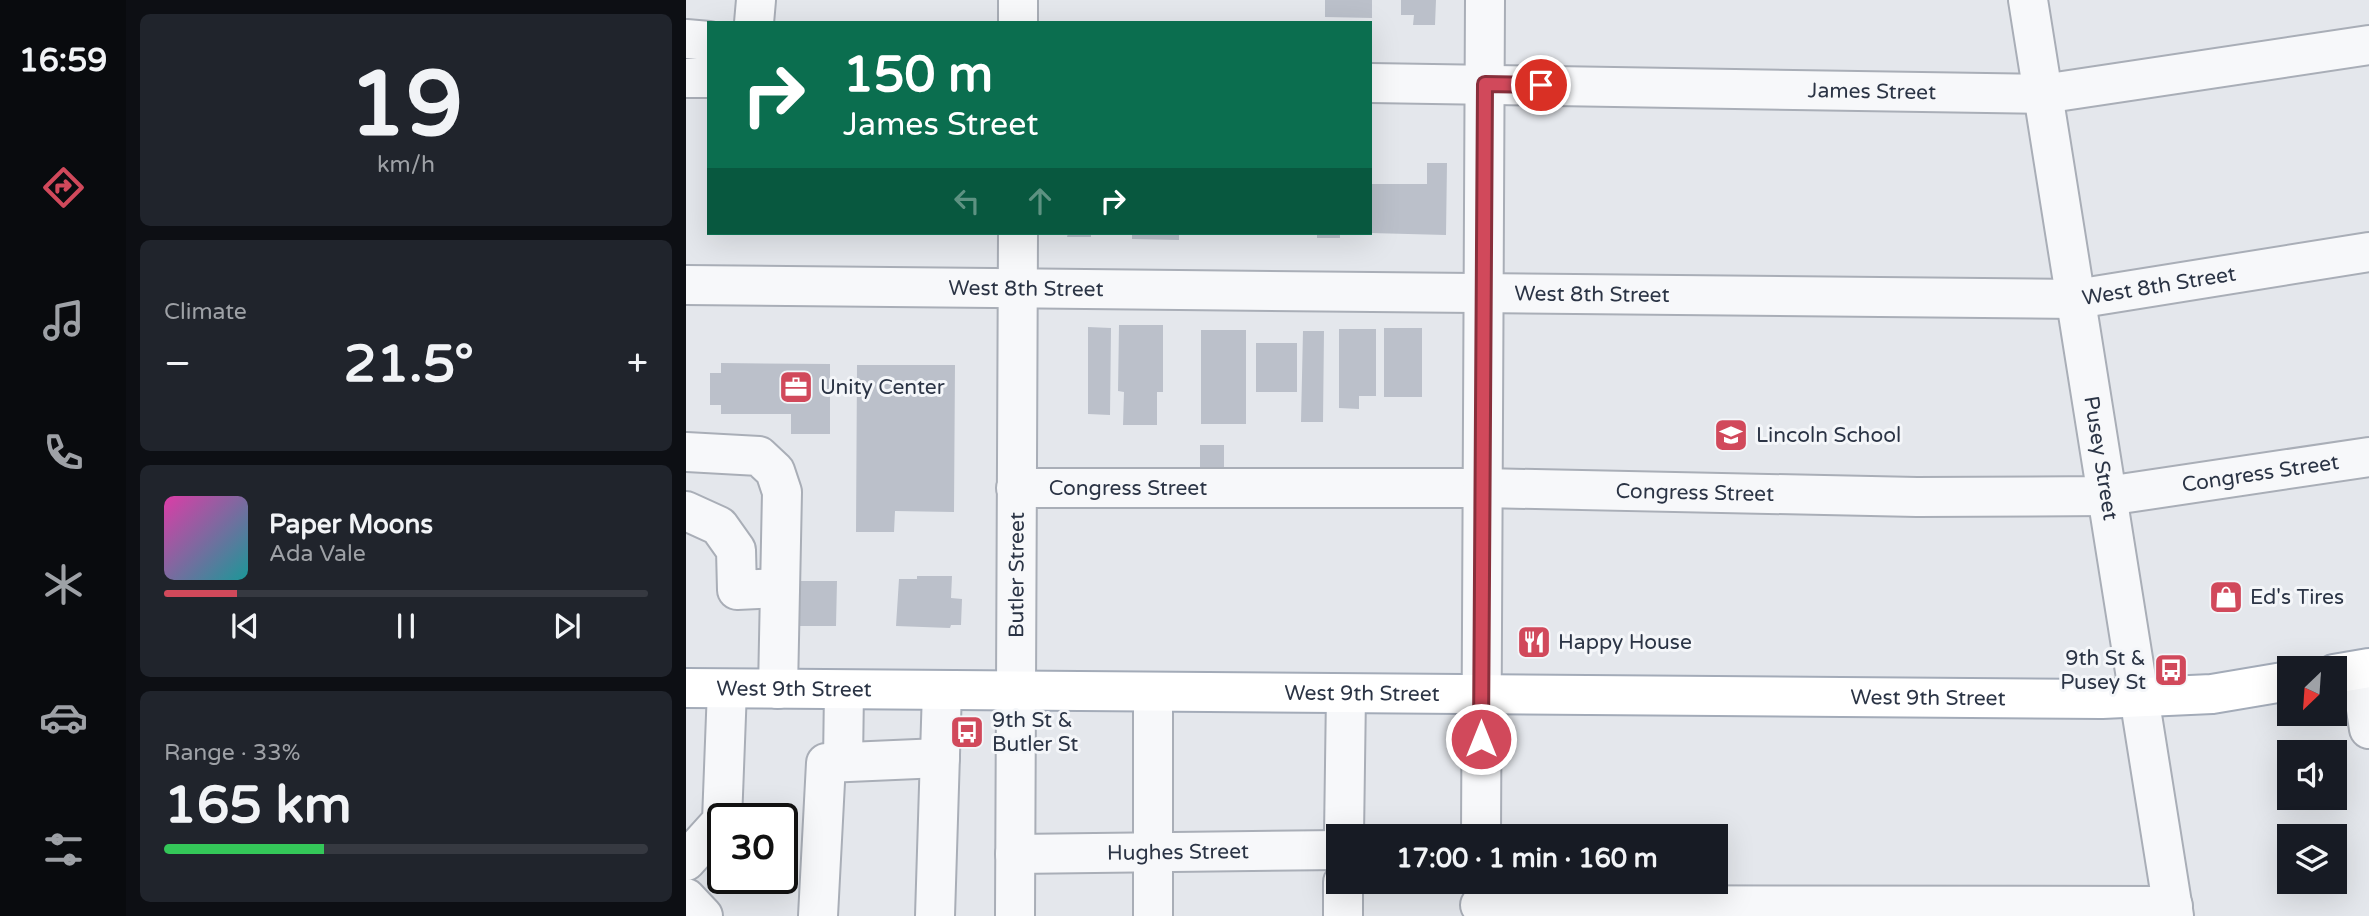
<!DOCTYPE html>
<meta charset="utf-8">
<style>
:root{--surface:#171b24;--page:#20242c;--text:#f1f3f6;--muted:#9ea1a6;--line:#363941;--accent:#d1495b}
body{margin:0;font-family:"Varela Round",sans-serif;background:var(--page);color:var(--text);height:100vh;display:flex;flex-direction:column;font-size:26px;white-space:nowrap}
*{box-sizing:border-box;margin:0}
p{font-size:23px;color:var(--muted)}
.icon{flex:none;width:38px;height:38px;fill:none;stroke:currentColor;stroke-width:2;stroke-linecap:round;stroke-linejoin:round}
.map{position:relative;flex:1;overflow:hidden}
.panel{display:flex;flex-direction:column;gap:14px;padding:14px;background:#0d0f14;width:560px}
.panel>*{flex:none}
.top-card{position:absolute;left:21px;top:21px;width:665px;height:214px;border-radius:0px;box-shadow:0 7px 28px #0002;background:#0b6e4f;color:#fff;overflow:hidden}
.needle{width:46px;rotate:205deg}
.buttons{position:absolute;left:1591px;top:656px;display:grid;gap:14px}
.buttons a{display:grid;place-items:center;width:70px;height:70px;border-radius:0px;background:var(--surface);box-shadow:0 7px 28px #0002;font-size:35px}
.speed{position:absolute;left:21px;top:803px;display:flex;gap:14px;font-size:35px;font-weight:700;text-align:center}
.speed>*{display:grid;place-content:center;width:91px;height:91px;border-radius:50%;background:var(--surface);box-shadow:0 7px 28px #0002;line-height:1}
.speed .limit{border:4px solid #111;border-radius:10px;background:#fff;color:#111}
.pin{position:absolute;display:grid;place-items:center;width:60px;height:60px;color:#fff;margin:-30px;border:4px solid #fff;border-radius:50%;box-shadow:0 2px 7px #0007}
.me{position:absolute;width:77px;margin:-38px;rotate:0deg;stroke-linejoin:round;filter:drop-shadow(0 0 5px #0008)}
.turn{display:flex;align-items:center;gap:24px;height:147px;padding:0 21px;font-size:32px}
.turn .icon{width:91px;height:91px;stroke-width:2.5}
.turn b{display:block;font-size:49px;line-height:60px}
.lanes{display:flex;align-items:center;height:66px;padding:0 21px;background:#0003;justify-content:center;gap:35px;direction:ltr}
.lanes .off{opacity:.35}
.big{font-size:52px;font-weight:700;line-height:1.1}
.panel .tile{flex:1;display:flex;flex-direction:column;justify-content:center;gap:10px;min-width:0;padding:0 24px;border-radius:10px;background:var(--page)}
.panel .dial{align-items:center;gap:0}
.dial b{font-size:91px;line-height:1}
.song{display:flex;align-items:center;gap:21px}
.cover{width:84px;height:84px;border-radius:10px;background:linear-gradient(135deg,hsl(320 70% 55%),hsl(180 70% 35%))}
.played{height:7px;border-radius:4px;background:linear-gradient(90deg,var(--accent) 15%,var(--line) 15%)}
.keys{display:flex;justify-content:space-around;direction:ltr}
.heat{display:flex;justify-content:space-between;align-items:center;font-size:38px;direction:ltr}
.charge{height:10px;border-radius:5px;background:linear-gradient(90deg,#34c759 33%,var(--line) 0)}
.trip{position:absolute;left:640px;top:824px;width:402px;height:70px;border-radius:0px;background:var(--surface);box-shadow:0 7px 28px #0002;font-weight:700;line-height:70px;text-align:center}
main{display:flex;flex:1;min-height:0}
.dock{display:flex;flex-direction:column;width:126px;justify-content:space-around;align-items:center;background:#090b0e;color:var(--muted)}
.dock .icon{width:49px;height:49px}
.dock .on{color:var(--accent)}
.dock b{font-size:32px;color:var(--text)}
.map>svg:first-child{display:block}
</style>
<main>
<nav class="dock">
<b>16:59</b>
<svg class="icon on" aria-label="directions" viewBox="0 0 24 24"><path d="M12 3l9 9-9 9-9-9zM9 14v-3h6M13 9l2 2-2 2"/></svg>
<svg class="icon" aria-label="music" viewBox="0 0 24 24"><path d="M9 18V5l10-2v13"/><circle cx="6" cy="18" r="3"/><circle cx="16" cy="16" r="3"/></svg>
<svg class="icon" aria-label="phone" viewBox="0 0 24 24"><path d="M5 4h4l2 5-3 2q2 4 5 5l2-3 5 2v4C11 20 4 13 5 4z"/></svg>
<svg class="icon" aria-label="climate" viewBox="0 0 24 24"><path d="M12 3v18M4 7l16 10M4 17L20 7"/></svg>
<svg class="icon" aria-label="car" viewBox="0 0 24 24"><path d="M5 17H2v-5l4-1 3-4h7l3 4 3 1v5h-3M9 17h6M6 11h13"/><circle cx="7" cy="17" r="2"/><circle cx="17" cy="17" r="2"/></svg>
<svg class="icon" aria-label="filters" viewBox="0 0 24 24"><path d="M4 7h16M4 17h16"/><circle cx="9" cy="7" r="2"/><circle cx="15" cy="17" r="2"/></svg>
</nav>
<section class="panel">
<div class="tile dial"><b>19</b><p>km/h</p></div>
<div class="tile"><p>Climate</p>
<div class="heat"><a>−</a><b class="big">21.5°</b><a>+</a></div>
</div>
<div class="tile">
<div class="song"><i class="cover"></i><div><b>Paper Moons</b><p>Ada Vale</p></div></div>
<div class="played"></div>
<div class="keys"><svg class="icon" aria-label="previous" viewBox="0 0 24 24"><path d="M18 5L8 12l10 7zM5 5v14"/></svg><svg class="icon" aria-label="pause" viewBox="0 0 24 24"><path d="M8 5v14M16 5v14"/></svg><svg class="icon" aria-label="next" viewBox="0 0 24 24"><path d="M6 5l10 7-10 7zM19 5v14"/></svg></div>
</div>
<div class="tile"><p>Range · 33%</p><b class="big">165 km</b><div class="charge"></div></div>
</section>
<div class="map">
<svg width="1683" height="916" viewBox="0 0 1683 916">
<rect width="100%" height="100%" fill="#e4e7ec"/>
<path fill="#bbc0ca" d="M639,0H686V18L639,17Z
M715,0H750L749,25H727L728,15H715Z
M741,163H761L760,235L684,233V184H741Z
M382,233H405V237H381Z
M446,233H493V240L446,239Z
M631,233H654V238H631Z
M433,325H477V392H471V425H437L438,392L432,391Z
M402,327L425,328L424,415L402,414Z
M698,328H736V397H698Z
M653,329H690V396H673V409L653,408Z
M515,330H560V424H515Z
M617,331H638L637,422H615Z
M570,343H611V392H570Z
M35,363L144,364V434H105V414H35V405H24V373H35Z
M171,365H269L268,512L209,511L208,532H170Z
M514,445H538V477H514Z
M231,576H266L265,598L276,599L275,625H265L264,628L210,626L213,579H231Z
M108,581H151L150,626H108Z"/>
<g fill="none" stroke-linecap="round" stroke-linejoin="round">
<g stroke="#a9aeb7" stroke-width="42">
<g id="minor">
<path id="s1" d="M1342,0L1488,916"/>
<path d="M68,23L70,0"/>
<path d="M332,23V0"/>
<path d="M0,39L23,41"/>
<path d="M0,78H23"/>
<path id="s2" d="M684,83L1357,94L1683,45"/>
<path id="s3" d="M0,285L1390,299L1683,252"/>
<path d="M0,452L73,456L89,471L96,492L92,689"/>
<path id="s4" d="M330,488H797L1231,497L1421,496L1683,457"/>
<path d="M0,511L33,526L50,550L51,590L94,588"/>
<path d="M1674,670L1683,729"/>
<path d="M157,762L158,690"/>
<path d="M658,836L660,694"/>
<path d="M795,836L799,0"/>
<path id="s5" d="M329,854L653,850"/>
<path d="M0,861L36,821L41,689"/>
<path d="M0,898L17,916"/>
<path d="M794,905L1487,906"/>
<path d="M132,916L140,763L254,758"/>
<path d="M249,916L256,690"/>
<path id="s6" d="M329,916L332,233"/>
<path d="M467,916V692"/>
<path d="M657,916V882"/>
</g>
</g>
<g stroke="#a3abb8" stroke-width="42">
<g id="major">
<path d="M1648,674L1683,668"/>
<path id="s7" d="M0,688L1416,699L1526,694L1603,681"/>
</g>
</g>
<use href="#minor" stroke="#f7f8fa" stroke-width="38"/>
<use href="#major" stroke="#fff" stroke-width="38"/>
</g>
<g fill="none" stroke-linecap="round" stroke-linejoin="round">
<g stroke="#882f3b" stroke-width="18">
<path id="route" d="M795,739L799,84L855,85"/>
</g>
<use href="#route" stroke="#d1495b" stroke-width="12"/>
</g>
<defs>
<g id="office-square" transform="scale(1.75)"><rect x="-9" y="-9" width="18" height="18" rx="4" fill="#d1495b" stroke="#f4f6f9"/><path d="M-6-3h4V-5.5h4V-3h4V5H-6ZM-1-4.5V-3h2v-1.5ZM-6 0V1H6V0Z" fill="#fff"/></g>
<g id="school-square" transform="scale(1.75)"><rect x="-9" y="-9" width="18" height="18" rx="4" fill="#d1495b" stroke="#f4f6f9"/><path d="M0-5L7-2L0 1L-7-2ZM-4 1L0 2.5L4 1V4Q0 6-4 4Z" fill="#fff"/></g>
<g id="shop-square" transform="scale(1.75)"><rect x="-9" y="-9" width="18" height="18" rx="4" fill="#d1495b" stroke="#f4f6f9"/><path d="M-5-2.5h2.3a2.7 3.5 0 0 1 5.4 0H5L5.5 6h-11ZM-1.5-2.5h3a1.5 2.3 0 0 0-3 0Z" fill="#fff"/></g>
<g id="restaurant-square" transform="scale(1.75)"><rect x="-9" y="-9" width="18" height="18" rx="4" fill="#d1495b" stroke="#f4f6f9"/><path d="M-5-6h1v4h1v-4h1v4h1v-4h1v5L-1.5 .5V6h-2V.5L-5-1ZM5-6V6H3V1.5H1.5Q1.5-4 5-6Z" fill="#fff"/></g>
<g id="bus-square" transform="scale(1.75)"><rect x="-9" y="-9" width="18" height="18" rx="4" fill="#d1495b" stroke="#f4f6f9"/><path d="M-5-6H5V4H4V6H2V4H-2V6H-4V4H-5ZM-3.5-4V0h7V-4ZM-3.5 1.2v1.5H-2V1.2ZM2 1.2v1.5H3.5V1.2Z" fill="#fff"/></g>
</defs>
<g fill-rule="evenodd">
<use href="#office-square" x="110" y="387"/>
<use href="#school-square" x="1045" y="435"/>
<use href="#shop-square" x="1540" y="597"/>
<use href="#restaurant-square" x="848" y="642"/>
<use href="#bus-square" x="1485" y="670"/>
<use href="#bus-square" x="281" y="732"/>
</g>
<g text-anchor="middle" stroke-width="6" stroke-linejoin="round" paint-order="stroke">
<g font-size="21" fill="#2b3445" stroke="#f4f6f9">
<text dy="7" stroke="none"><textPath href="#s2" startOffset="502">James Street</textPath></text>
<text dy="7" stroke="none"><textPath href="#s3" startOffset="1474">West 8th Street</textPath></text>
<text dy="7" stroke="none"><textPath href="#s3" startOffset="340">West 8th Street</textPath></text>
<text dy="7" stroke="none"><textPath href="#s3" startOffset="906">West 8th Street</textPath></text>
<text dy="7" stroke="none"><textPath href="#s1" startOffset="464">Pusey Street</textPath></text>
<text dy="7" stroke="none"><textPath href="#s4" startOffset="1246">Congress Street</textPath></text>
<text dy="7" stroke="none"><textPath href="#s4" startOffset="112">Congress Street</textPath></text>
<text dy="7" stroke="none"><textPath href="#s4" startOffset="679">Congress Street</textPath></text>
<text dy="7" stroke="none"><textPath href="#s6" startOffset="341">Butler Street</textPath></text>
<text dy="7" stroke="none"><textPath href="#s7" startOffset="108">West 9th Street</textPath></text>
<text dy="7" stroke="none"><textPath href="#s7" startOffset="676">West 9th Street</textPath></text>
<text dy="7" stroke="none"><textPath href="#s7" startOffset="1242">West 9th Street</textPath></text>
<text dy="7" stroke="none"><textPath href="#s5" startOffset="163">Hughes Street</textPath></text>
</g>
<g font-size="21" fill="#2b3445" stroke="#f4f6f9" text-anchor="start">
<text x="134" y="394">Unity Center</text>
<text x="1070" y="442">Lincoln School</text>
<text x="1564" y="604">Ed's Tires</text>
<text x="872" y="649">Happy House</text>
<text x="1460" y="665" text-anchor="end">9th St &amp;<tspan x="1460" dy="24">Pusey St</tspan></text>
<text x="306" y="727">9th St &amp;<tspan x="306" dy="24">Butler St</tspan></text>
</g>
</g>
</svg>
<div class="buttons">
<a><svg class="needle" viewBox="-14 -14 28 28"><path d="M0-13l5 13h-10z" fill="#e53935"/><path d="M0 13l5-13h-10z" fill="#9ea1a6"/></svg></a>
<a><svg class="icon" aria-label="sound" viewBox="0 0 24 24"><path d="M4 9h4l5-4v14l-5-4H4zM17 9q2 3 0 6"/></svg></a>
<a><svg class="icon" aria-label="layers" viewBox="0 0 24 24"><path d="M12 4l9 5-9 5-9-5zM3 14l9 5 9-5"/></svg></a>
</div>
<div class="speed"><div class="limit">30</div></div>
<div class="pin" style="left:855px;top:85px;background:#d93025"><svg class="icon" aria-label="arrive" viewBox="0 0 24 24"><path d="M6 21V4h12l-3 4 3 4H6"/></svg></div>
<svg class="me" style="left:795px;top:739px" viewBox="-20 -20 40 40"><circle r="17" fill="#d1495b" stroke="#fff" stroke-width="3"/><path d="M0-11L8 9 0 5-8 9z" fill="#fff"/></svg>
<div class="trip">17:00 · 1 min · 160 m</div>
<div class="top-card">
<div class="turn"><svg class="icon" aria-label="right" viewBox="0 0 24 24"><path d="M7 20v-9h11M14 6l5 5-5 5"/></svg><div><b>150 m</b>James Street</div></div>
<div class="lanes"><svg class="icon off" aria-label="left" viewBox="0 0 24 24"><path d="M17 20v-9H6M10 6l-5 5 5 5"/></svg><svg class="icon off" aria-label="ahead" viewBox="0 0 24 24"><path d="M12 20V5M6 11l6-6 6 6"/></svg><svg class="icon" aria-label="right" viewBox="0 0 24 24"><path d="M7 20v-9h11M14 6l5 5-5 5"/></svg></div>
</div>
</div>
</main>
